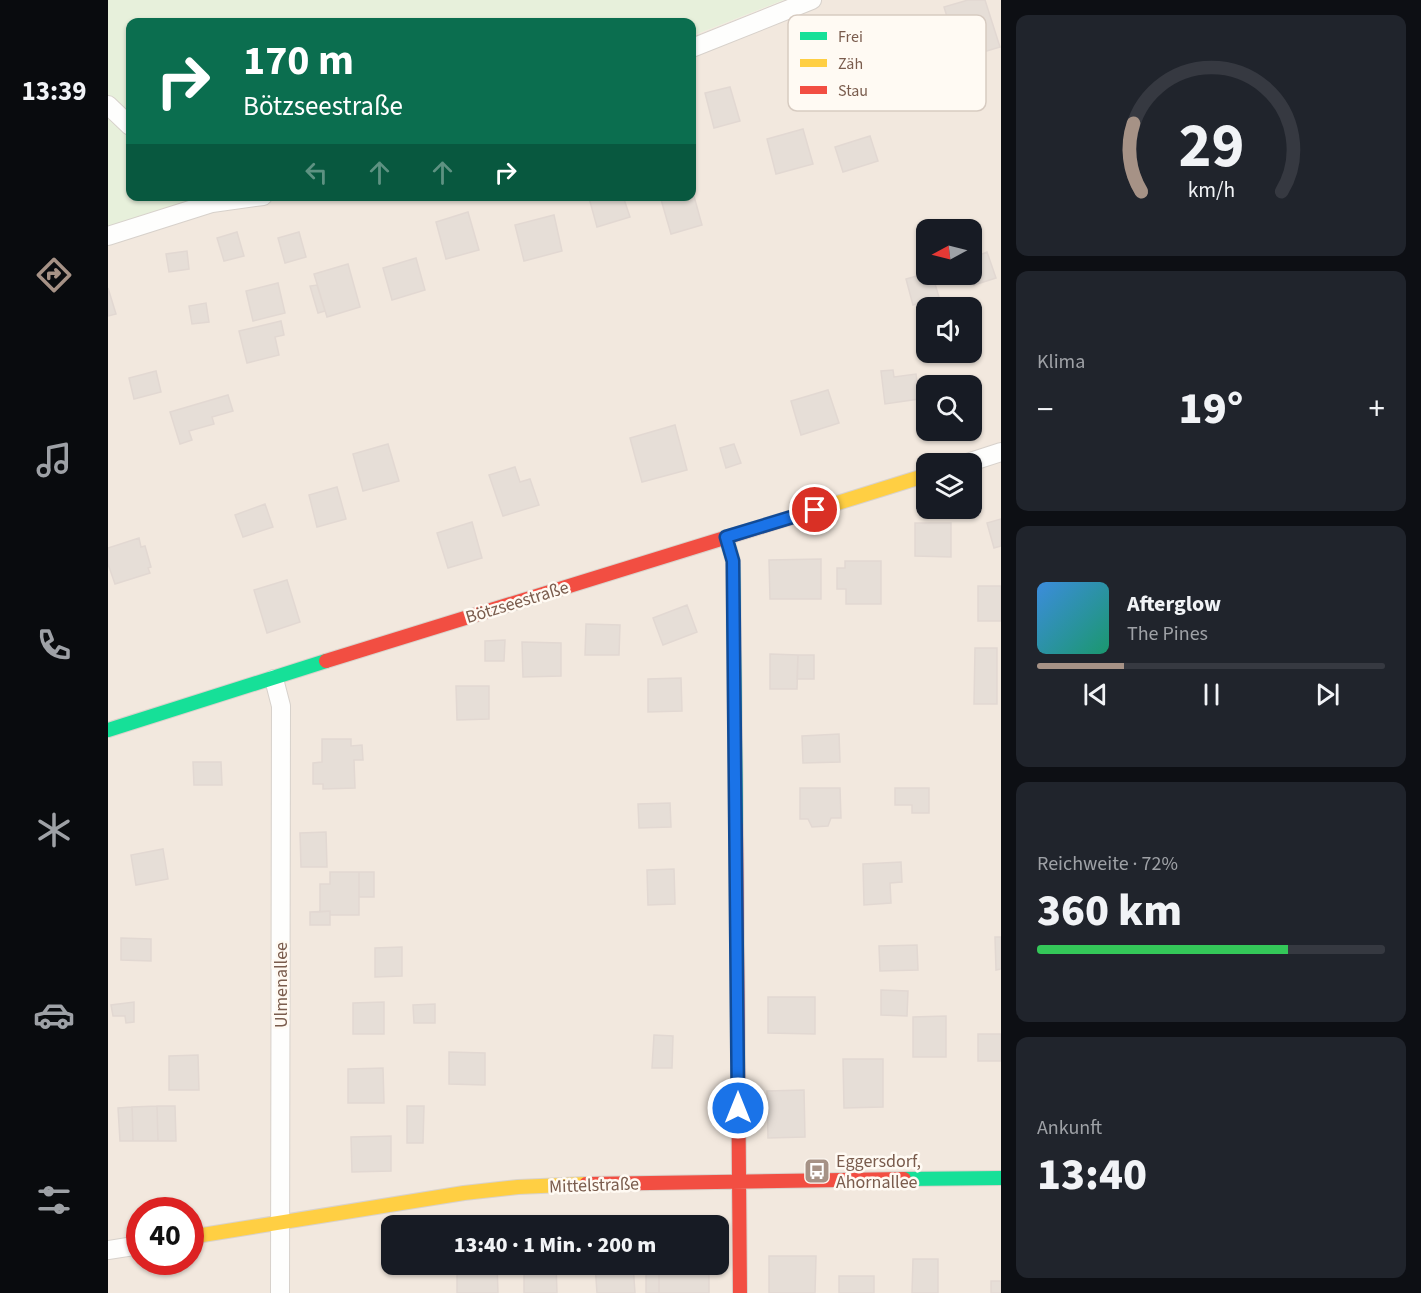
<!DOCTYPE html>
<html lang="de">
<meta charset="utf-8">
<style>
:root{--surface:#171b24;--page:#20242c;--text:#f1f3f6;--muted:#9ea1a6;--line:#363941;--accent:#a69286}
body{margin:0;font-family:"Source Sans 3",sans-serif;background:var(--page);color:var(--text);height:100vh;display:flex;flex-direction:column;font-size:22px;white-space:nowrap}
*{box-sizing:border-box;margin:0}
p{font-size:20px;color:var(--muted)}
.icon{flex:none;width:33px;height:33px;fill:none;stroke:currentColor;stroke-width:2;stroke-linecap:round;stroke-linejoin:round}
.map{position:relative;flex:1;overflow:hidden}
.panel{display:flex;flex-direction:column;gap:15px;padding:15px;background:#0d0f14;width:420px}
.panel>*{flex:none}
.guide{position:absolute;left:18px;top:18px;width:570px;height:183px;border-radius:12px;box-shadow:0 2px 4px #0004;background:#0b6e4f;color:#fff;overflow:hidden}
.needle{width:39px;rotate:263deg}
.controls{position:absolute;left:808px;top:219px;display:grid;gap:12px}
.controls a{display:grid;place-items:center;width:66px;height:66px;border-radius:12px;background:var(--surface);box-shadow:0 2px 4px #0004;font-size:30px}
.speed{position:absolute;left:18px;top:1197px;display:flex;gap:12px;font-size:30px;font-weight:700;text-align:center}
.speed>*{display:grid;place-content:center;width:78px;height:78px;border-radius:50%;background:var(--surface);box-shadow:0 2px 4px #0004;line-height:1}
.speed .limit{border:9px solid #d22;background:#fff;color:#111}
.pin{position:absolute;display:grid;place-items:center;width:51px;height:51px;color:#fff;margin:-26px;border:3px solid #fff;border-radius:50%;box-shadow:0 2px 6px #0007}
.me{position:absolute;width:66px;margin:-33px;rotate:0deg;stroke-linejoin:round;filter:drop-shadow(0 0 4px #0008)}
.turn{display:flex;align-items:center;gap:21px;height:126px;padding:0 18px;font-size:27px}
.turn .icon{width:78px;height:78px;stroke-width:2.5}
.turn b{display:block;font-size:42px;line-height:51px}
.lanes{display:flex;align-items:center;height:57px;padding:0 18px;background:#0003;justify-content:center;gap:30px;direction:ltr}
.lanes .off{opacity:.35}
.big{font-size:45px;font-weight:800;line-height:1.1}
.panel .tile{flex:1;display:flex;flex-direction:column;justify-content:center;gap:9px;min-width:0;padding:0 21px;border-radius:12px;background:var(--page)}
.panel .dial{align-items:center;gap:0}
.dial svg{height:156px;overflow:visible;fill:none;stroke:var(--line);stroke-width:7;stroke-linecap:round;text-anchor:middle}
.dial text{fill:var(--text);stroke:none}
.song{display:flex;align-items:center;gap:18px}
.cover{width:72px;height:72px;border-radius:9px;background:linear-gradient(135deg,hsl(210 70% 55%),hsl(160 70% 35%))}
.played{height:6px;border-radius:3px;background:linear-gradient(90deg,var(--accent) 25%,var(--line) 25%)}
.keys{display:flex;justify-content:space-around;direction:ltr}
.heat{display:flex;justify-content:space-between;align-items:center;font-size:33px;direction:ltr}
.charge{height:9px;border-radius:4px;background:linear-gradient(90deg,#34c759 72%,var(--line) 0)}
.trip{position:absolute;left:273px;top:1215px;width:348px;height:60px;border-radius:12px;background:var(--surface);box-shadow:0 2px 4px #0004;font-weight:800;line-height:60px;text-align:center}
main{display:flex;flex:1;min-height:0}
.tabs{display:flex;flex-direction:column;width:108px;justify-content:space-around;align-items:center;background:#090b0e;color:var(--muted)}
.tabs .icon{width:42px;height:42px}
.tabs .active{color:var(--accent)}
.tabs b{font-size:27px;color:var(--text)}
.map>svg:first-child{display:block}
</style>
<main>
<nav class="tabs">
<b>13:39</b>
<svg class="icon active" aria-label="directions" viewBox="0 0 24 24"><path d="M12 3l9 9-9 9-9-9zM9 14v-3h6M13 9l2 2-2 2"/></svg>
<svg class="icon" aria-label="music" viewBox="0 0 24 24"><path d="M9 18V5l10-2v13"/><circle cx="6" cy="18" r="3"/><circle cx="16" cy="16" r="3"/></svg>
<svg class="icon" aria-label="phone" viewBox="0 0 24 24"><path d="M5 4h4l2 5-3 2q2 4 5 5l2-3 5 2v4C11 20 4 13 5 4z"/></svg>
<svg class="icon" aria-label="climate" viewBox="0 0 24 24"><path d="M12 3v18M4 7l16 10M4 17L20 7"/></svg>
<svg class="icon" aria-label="car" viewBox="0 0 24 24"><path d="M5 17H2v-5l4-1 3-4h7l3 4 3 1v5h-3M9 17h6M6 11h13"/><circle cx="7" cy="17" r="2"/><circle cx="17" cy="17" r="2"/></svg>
<svg class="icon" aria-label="filters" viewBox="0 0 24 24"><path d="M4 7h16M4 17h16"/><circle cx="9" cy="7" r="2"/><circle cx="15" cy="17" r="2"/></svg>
</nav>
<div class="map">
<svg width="893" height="1293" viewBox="0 0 893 1293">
<rect width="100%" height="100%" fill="#f9f5f0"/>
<path fill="#f2e8de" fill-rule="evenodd" d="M676,0H893V1293H0V227L116,196H584V36ZM819,230H864V274H819ZM819,308H864V352H819ZM819,386H864V430H819ZM819,464H864V508H819ZM32,1210H82V1262H32ZM284,1226H610V1264H284Z"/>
<path fill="#e7f0db" d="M0,0H676L584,36V22H22V196L116,197L0,227Z"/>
<path fill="#e6ded7" stroke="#e2d8d2" stroke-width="1.5" d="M860,0H877L892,47L852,59L836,7Z
M622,87L632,121L606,128L597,93Z
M695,129L705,164L668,174L659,139Z
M762,136L770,161L735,172L727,147Z
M584,189L594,225L563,234L552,196H584Z
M485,196H515L522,217L489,227L481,198Z
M360,212L371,250L338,259L328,222Z
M446,215L454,251L416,261L407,225Z
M129,232L136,256L116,261L109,238Z
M191,232L198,257L177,263L170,238Z
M79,251L81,269L61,272L58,254Z
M879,252L888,278L866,285L862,274H864V258Z
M308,258L317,290L284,300L275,268Z
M240,264L252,307L219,317L206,274Z
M819,273V274H824L831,297L805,305L798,279Z
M170,283L177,313L145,321L138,291Z
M209,285L217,311L210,313L202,286Z
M0,288L8,314L0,316Z
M98,303L101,322L84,324L81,306Z
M173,321L176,335L167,337L171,355L139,363L131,331Z
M785,370L786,377L808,374L811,399L777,404L773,371Z
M48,371L53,392L26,399L21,378Z
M720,390L731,423L693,435L683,401Z
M120,395L125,411L104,417L106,424L81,431L84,440L72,444L62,412Z
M567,425L579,470L534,482L522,438Z
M280,444L291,481L255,491L245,454Z
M626,444L633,463L618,468L612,448Z
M407,467L412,482L422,479L431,505L395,516L381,475Z
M229,487L238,519L209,527L201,495Z
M157,504L165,527L135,537L127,515Z
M893,519V546L886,548L879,523Z
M364,522L374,558L340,568L329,533Z
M807,523H843V557L807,556Z
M31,538L33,547L37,546L43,567L40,568L42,573L7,584L0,564V548Z
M713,559V599H662L661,560Z
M737,561H773V604H738V589H729V568H737Z
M179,580L192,622L159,633L146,590Z
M870,586H893V621H870Z
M579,605L589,632L555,645L545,618Z
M478,624L512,625L511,655H477Z
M397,640L396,661H377V641Z
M414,642L453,643V676L415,677Z
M867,648H889V704H866Z
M662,654L690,655L689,689H662Z
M690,655H706V679H689Z
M573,678L574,711L540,712V679Z
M348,686H381V719L349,720Z
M731,734L732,762L695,763L694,736Z
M214,739H243V746L254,745L255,760H246L247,788L215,789V784H205V763L214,762Z
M85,762H113L114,785H86Z
M692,788H732L733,818H723L720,826L704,827L700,819H692Z
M787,788H821V813H804V805H787Z
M562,803L563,827L531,828L530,804Z
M218,832L219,867H193L192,833Z
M55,849L60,879L28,885L23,855Z
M793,862L794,882L782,883L783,903L756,905L755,864Z
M566,869L567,904L540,905L539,870Z
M222,872H251V915H222V911L212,912V884H222Z
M251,872H266V897H251Z
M222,911V925H202V912Z
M887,937H893V969L888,970Z
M13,938L43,939V961L13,960Z
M809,945L810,970L772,971L771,946Z
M294,947V976L267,977V948Z
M773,990L800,991L799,1016L773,1015Z
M660,997H707V1034L660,1033Z
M26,1002V1022L18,1023L17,1016H5L3,1005Z
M276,1002V1034H245V1003Z
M327,1004V1023H306L305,1005Z
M838,1016V1057H805V1017Z
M870,1034H893V1061H870Z
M546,1035L565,1036L564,1068H544Z
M341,1052L377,1053V1085L341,1084Z
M90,1055L91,1090H61V1056Z
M735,1059H775V1107L736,1108Z
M275,1068L276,1103H240V1069Z
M696,1090L697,1137L660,1138L659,1091Z
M49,1106L50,1141H25L24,1107Z
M49,1106H67L68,1141H50Z
M299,1106H316L315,1143H299Z
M24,1107L25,1141H12L10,1108Z
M283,1136V1171L244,1172L243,1137Z
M661,1256H708L707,1293H661Z
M805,1259H830V1293H804Z
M349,1264H389L390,1293H349Z
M416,1264H448L449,1293H416Z
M487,1264H525L527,1293H489Z
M538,1264H551V1293H538Z
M551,1264H601V1293H551Z
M731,1276H766V1293H731Z
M883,1281H893V1293H883Z"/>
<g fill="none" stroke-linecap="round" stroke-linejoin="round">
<g stroke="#d7d1cb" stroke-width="20">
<path id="street" d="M584,48L704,0
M0,105L22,126
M0,236L104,203L155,196
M856,464L893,452
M166,679L173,706L172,1293
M0,1250L32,1245"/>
</g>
<g stroke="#d9d2cb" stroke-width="16">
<path id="fast" d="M618,537L625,561L628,826
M0,730L218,661
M796,1179L893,1178"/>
</g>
<g stroke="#d9d2cb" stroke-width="16">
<path id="slow" d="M720,506L819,475
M82,1237L356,1193L410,1187L478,1184"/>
</g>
<g stroke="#d9d2cb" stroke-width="16">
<path id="jam" d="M218,661L720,506
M628,826L632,1293
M478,1184L796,1179"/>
</g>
<use href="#street" stroke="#fefefd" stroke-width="18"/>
<use href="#fast" stroke="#16e098" stroke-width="14"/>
<use href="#slow" stroke="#ffcf43" stroke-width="14"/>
<use href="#jam" stroke="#f24e42" stroke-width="14"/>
</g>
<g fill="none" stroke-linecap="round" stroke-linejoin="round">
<g stroke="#114b97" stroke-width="15">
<path id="route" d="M630,1108L625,561L618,537L707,510"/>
</g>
<use href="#route" stroke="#1a73e8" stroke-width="10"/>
</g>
<defs>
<g id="bus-square" transform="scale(1.35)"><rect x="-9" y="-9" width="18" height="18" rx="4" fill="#a69286" stroke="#fffaf3"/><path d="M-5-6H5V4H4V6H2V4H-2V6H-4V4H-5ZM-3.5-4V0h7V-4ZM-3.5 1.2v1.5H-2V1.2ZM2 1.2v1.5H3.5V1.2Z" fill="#fff"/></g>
</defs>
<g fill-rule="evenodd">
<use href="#bus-square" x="709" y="1171"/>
</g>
<g text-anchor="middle" stroke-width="5" stroke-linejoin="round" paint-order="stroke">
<g font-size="18" fill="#7a5c4d" stroke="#fffaf3">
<text transform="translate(409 602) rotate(-17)" y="6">Bötzseestraße</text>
<text transform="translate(173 985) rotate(-90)" y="6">Ulmenallee</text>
<text transform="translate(486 1185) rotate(-2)" y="6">Mittelstraße</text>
</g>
<g font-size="18" fill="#7a5c4d" stroke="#fffaf3" text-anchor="start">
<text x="728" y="1167">Eggersdorf,<tspan x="728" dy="21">Ahornallee</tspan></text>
</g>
</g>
<rect x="680" y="15" width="198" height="96" rx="9" fill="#fffaf3" stroke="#d7cbc1" stroke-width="1.5"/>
<rect x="692" y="32" width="27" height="8" fill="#16e098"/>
<rect x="692" y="59" width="27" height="8" fill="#ffcf43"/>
<rect x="692" y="86" width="27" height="8" fill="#f24e42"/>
<g font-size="16" fill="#7a5c4d">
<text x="730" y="42">Frei</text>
<text x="730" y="69">Zäh</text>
<text x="730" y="96">Stau</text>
</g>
</svg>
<div class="controls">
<a><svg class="needle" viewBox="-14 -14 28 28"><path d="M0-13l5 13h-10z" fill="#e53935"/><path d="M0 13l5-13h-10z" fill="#9ea1a6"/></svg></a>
<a><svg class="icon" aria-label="sound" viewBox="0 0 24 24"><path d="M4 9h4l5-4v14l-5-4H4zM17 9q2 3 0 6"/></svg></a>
<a><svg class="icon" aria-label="search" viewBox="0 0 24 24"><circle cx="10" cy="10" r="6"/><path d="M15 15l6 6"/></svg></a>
<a><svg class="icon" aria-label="layers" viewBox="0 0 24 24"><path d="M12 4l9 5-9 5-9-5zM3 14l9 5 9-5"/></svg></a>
</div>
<div class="speed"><div class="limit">40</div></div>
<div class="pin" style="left:707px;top:510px;background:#d93025"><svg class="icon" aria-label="arrive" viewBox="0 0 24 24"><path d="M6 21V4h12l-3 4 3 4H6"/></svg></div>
<svg class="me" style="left:630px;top:1108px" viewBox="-20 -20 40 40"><circle r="17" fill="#1a73e8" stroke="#fff" stroke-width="3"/><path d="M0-11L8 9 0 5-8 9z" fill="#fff"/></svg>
<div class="trip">13:40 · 1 Min. · 200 m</div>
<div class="guide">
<div class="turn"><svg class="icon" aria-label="right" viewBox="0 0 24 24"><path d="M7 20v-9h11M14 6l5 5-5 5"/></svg><div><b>170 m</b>Bötzseestraße</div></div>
<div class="lanes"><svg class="icon off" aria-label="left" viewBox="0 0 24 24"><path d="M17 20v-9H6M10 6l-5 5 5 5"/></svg><svg class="icon off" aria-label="ahead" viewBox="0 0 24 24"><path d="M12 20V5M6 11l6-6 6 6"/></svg><svg class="icon off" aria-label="ahead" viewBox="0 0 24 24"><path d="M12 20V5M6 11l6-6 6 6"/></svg><svg class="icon" aria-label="right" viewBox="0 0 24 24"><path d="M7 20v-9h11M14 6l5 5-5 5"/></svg></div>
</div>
</div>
<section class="panel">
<div class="tile dial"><svg viewBox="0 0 100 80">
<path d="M14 69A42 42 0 1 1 86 69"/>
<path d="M14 69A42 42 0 0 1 10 34" stroke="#a69286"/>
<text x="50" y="56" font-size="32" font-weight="700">29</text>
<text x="50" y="72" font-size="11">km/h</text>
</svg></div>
<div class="tile"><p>Klima</p>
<div class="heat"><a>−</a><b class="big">19°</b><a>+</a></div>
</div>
<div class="tile">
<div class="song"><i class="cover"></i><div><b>Afterglow</b><p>The Pines</p></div></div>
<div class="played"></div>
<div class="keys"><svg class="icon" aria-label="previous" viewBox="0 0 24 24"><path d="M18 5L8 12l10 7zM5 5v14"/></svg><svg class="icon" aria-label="pause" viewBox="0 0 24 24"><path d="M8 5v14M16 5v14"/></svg><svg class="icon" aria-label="next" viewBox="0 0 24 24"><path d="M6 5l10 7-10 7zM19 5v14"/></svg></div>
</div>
<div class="tile"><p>Reichweite · 72%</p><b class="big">360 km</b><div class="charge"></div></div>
<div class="tile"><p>Ankunft</p><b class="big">13:40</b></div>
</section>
</main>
